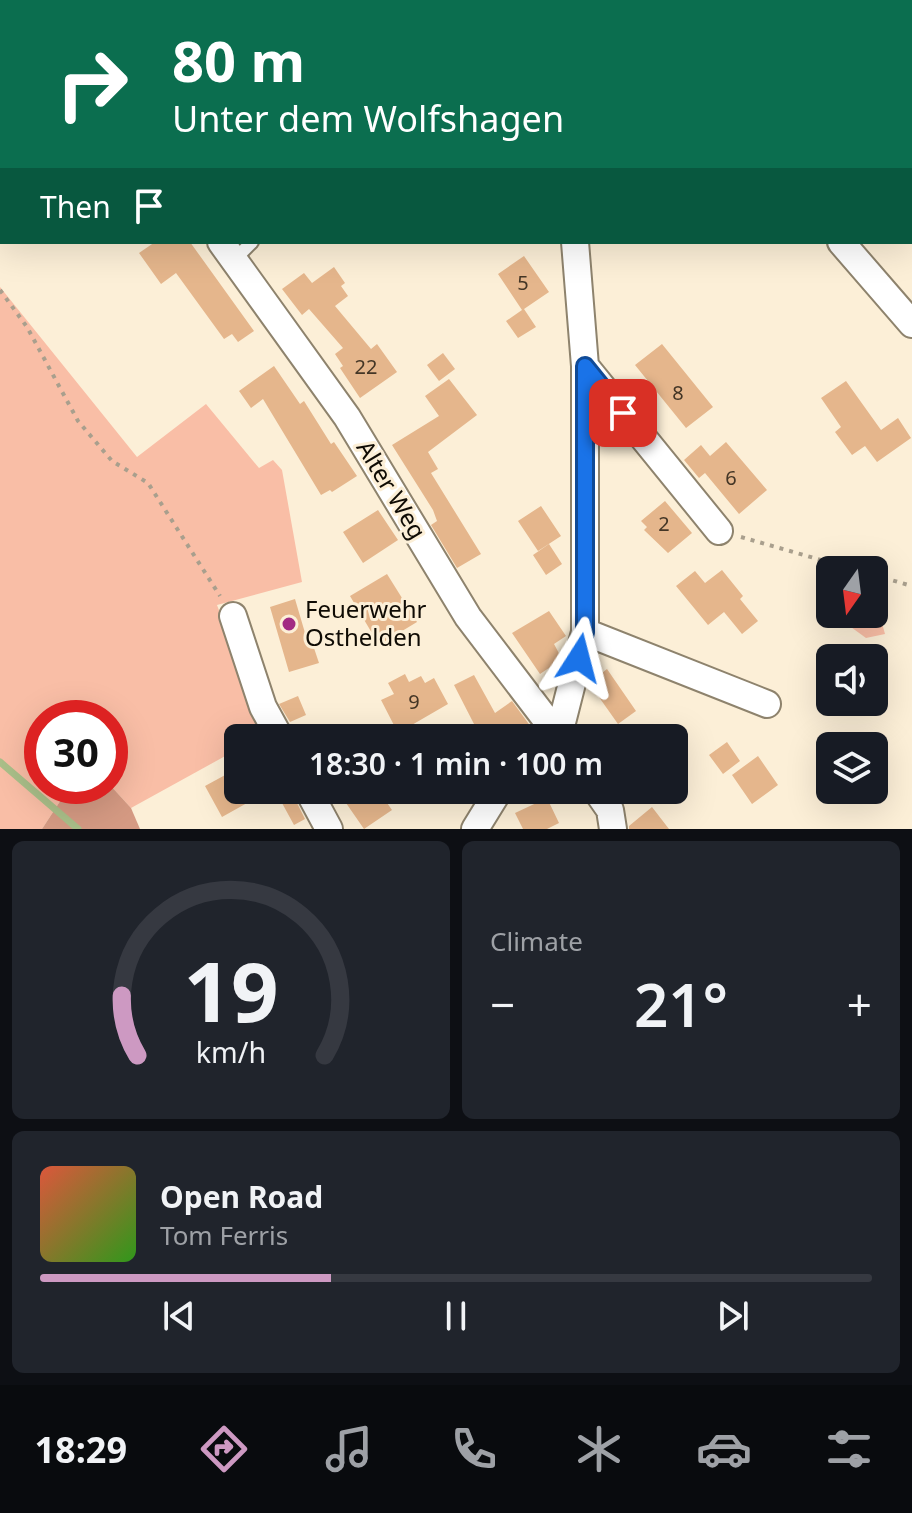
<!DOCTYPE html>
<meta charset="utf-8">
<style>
:root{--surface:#171b24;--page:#20242c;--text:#f1f3f6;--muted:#9ea1a6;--line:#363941;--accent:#cd99c2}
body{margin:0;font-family:"Noto Sans",sans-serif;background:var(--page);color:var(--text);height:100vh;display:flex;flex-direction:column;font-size:30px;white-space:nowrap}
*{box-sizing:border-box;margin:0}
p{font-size:26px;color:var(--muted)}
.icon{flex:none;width:44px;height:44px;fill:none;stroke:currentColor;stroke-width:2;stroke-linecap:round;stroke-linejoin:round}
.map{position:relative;height:829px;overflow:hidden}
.drawer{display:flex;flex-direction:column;gap:12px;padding:12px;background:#0d0f14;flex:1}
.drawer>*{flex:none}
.top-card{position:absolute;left:0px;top:0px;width:912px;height:244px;box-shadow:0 8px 32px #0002;background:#0b6e4f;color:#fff;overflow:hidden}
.needle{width:52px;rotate:194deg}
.controls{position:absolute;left:816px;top:556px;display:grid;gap:16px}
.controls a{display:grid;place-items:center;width:72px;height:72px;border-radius:12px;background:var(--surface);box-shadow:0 8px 32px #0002;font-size:40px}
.speed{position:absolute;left:24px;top:700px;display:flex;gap:16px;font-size:40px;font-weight:700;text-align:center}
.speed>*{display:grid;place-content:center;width:104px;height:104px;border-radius:50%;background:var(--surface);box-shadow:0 8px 32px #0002;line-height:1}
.speed .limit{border:12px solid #d22;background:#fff;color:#111}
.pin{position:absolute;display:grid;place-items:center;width:68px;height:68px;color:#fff;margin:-34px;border-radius:16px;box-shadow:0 4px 12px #0006}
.me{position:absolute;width:88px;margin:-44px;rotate:9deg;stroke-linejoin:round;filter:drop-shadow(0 0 6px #0008)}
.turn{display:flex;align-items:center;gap:28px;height:168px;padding:0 40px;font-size:36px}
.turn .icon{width:104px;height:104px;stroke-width:2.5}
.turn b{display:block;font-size:56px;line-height:68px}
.then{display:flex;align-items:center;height:76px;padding:0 40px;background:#0003;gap:16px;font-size:30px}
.big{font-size:60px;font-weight:600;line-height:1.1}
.drawer .tile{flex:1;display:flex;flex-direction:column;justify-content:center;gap:12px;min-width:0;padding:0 28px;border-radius:12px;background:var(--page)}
.drawer .dial{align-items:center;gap:0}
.dial svg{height:208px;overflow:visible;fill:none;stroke:var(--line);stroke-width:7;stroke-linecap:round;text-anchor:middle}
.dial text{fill:var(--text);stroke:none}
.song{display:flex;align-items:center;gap:24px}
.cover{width:96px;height:96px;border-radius:12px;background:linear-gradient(135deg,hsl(10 70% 55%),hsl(110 70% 35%))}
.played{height:8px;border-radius:4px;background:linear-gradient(90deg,var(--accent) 35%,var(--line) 35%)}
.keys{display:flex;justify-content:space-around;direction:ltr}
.heat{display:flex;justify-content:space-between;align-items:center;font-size:44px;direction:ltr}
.drawer .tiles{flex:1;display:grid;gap:12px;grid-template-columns:1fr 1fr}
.tile:last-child{grid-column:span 2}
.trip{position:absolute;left:224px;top:724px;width:464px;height:80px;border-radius:12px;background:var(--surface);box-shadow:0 8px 32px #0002;font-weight:600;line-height:80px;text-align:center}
.tabs{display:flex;height:128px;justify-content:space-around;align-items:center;background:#090b0e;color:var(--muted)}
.tabs .icon{width:56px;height:56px}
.tabs .current{color:var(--accent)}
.tabs b{font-size:36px;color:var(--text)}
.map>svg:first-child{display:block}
</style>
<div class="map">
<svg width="912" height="829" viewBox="0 0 912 829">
<rect width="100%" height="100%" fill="#fcefd7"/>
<path fill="#f9bea6" d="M323,0H551V2H325Z
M0,287L137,457L206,404L259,468L273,460L282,470L302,582L217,605L266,734L258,738H238V749L131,808L110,785V718H42V786H70L42,829H0Z
M874,607L880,616L885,634L866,638L833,614H874Z"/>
<path fill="#d59a83" d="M110,785L131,808L140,829H42L70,786Z"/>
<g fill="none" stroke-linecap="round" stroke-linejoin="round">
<path stroke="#aabf89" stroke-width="7" d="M0,762L78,829"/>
</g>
<path fill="#e5b68c" d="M155,242H190L254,331L238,342L232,334L224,339L176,273L161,284L139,253Z
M524,256L549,292L524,309L536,327L518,338L506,321L522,310L498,274Z
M334,267L345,283L341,286L348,296L335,306L371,349L377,344L397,372L360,398L340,368L343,366L335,354L343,348L309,309L302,315L282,289L304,273L312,283Z
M662,344L713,407L686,428L635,365Z
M443,353L455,369L439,381L427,365Z
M274,366L300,404L304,401L331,444L334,442L357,476L332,492L330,490L321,495L263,399L251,408L239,391Z
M449,379L477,415L428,452L438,469L431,473L481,554L457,568L431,525L437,521L433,510L392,445L439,416L425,396Z
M846,381L881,430L898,418L911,438L877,462L865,446L852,455L835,432L841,427L821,398Z
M726,442L767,490L739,514L705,473L699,478L684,460L701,445L710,456Z
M665,501L692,533L668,553L644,530L647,527L641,521Z
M541,506L561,536L538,551L518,521Z
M378,510L398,540L363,563L343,532Z
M549,544L562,564L546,575L533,555Z
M722,570L743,596L740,599L758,621L742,634L724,612L708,625L676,586L695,571L705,583Z
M387,574L417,622L379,645L350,596Z
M295,599L308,643L312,642L319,663L289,672L270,607Z
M549,611L566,636L554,644L562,659L540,674L512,633Z
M607,669L636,711L618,724L589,683Z
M405,674L409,682L421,676L425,683L434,678L448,704L398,733L381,700L394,694L388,683Z
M474,675L495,713L512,701L539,738H484L474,724L454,685Z
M298,696L306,715L290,722L279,704Z
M727,742L740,761L723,774L709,755Z
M758,756L778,785L752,804L732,775Z
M238,768V790H270L222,817L205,786Z
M337,790H378L392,810L364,829Z
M294,797L305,819L294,825L282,803Z
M547,798L559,823L547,829H523L515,813Z
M652,807L669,829H629V826Z"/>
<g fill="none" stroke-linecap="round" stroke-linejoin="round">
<g stroke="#8e836d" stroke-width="16">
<path id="lane" d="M234,260L252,242"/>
</g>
<g stroke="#8e836d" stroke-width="30">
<path id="street" d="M12,0L14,2
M633,0L635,2
M566,2V0
M221,242L347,417L468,617L560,738
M841,242L912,324
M585,366L719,531
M233,616L263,707L280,738
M585,632L767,704
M558,738L585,632V366L575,242
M308,790L329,829
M596,790L610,810L613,829
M475,829L499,790"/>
</g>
<path stroke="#a99f8d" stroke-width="4" stroke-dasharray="4 6" stroke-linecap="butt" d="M384,0L385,2
M832,0L834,2
M910,91L912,93
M0,147H2
M0,290L27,327L78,421L112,461L148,483L220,596
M741,537L856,570
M874,575L912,586"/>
<use href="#lane" stroke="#fff" stroke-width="12"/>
<use href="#street" stroke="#fff" stroke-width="26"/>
</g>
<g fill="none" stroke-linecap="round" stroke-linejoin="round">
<g stroke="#114b97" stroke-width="20">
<path id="route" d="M579,658L585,632V366L623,413"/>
</g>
<use href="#route" stroke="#1a73e8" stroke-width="14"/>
</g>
<circle fill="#a22b83" stroke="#fcefd7" stroke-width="3" cx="289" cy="624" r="8"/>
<g text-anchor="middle" stroke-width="6" stroke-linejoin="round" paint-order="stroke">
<g font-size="20" fill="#443626">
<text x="523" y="290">5</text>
<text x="366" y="374">22</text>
<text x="678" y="400">8</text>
<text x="731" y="485">6</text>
<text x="664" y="531">2</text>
<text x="414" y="709">9</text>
</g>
<g font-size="24" fill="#0f0b04" stroke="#fcefd7">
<text transform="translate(391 490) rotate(59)" y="8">Alter Weg</text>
</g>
<g font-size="24" fill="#0f0b04" stroke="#fcefd7" text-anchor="start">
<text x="305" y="618">Feuerwehr<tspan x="305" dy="28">Osthelden</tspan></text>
</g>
</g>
</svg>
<div class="controls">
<a><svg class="needle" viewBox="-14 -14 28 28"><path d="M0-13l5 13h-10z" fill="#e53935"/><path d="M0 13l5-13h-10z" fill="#9ea1a6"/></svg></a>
<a><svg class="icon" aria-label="sound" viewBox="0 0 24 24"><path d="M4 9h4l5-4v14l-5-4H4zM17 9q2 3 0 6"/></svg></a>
<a><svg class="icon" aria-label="layers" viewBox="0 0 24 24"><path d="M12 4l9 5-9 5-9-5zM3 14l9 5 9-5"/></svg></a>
</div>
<div class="speed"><div class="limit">30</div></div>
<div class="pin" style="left:623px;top:413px;background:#d93025"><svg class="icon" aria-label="arrive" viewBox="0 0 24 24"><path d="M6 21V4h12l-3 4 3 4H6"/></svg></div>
<svg class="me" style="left:579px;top:658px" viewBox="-20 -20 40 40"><path d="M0-17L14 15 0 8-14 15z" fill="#1a73e8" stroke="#fff" stroke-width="4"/></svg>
<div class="trip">18:30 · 1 min · 100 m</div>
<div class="top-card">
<div class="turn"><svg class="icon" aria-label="right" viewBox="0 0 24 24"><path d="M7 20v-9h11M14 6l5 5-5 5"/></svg><div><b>80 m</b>Unter dem Wolfshagen</div></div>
<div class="then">Then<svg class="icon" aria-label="arrive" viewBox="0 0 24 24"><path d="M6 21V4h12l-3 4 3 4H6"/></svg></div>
</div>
</div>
<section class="drawer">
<div class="tiles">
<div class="tile dial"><svg viewBox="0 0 100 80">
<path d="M14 69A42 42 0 1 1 86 69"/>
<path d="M14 69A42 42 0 0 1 8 46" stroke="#cd99c2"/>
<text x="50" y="56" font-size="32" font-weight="700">19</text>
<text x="50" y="72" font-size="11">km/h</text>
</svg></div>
<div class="tile"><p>Climate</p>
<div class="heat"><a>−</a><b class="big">21°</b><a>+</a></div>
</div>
<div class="tile">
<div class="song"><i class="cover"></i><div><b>Open Road</b><p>Tom Ferris</p></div></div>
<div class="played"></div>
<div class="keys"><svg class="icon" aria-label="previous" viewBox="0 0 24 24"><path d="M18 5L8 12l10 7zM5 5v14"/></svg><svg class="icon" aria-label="pause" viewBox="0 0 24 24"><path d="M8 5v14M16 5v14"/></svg><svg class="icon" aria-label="next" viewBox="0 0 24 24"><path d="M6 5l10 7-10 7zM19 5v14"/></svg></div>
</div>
</div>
</section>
<nav class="tabs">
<b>18:29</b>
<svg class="icon current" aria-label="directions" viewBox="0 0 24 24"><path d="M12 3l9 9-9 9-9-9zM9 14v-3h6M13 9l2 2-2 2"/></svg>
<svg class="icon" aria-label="music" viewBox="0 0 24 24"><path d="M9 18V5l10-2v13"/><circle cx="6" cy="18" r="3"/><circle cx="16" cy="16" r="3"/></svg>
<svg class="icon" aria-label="phone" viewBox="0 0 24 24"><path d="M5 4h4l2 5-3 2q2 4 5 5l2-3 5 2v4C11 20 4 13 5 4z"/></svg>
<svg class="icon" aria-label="climate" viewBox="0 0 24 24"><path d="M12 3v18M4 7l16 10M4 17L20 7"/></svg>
<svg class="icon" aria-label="car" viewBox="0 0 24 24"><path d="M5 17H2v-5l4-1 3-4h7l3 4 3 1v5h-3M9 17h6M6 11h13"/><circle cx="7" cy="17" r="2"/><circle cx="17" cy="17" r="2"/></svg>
<svg class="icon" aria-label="filters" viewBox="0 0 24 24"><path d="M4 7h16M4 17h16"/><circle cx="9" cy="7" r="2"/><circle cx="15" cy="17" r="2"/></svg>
</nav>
